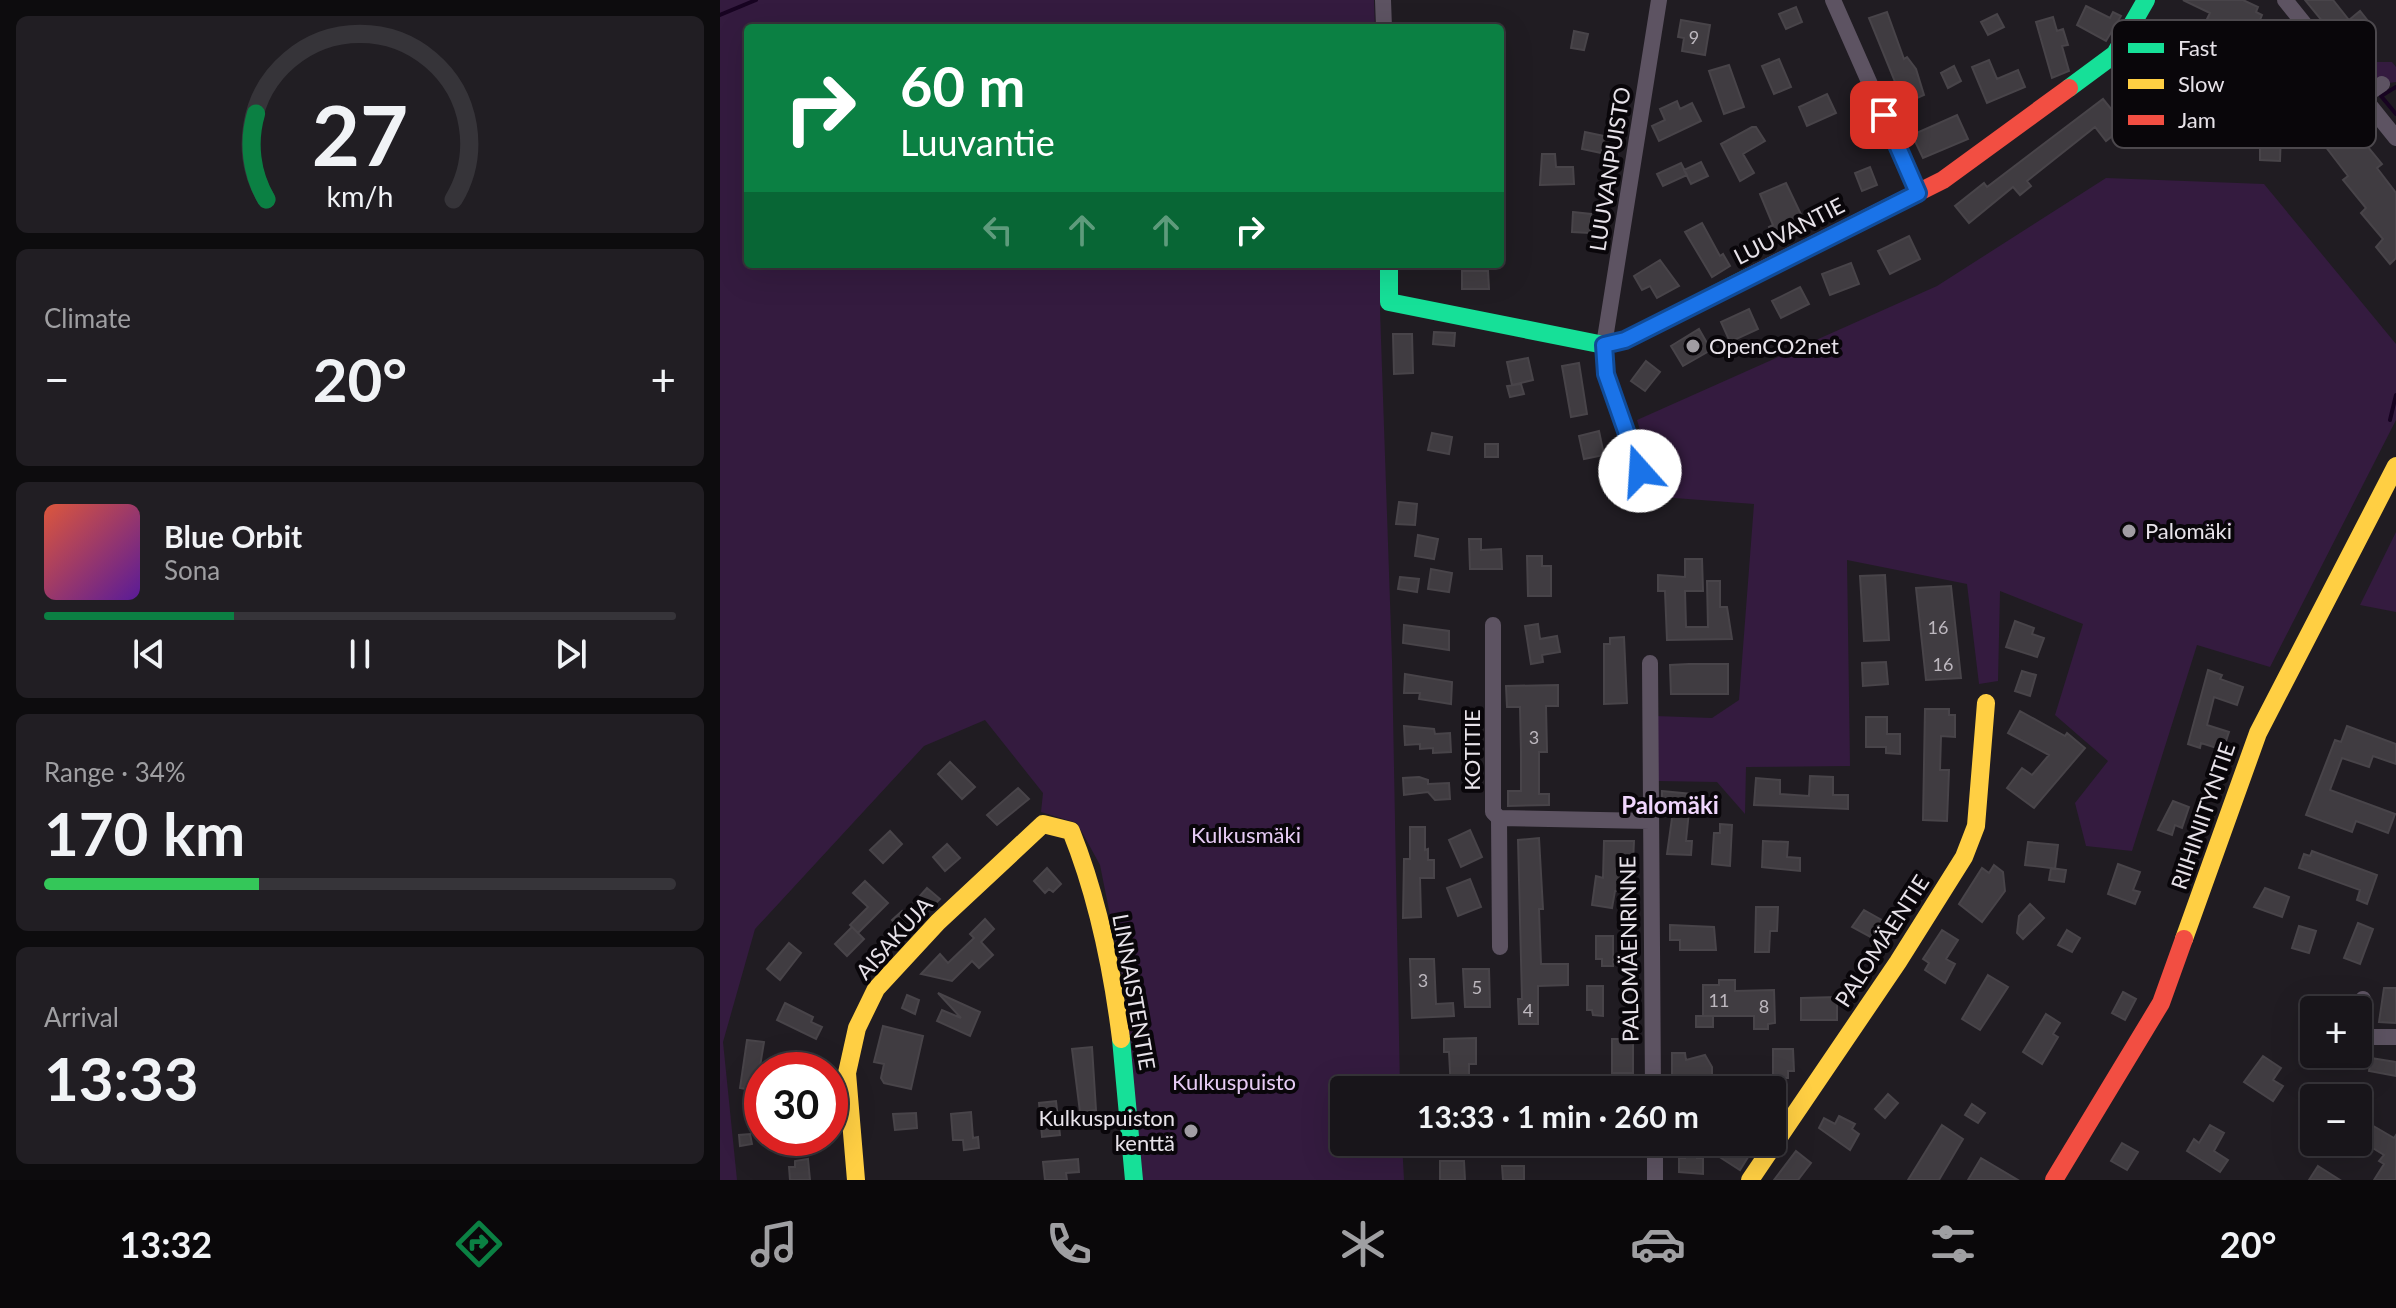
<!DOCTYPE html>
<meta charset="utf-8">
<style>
:root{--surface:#18151a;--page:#211e23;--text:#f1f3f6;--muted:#9f9fa2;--line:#363439;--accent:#0b8043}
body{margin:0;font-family:Lato,sans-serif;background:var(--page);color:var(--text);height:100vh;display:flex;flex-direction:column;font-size:30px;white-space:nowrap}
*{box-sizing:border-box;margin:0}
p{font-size:26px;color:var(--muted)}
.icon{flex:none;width:44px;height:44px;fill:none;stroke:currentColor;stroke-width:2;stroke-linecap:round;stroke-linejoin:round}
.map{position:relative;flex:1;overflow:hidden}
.panel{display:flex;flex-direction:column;gap:16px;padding:16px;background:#0d0c0e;width:720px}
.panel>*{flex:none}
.hud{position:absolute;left:24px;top:24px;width:760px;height:244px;border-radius:8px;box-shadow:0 8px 32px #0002,0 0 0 2px var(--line);background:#0b8043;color:#fff;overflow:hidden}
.tools{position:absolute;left:1580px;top:996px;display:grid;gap:16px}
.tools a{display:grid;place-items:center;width:72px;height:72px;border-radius:8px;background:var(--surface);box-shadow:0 8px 32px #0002,0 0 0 2px var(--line);font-size:40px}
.speed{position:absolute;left:24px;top:1052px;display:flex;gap:16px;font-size:40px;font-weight:700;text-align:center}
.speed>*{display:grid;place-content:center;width:104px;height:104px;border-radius:50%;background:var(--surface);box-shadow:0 8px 32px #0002,0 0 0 2px var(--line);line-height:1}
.speed .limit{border:12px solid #d22;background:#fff;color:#111}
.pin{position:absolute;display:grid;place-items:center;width:68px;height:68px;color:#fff;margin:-34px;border-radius:16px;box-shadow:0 4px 12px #0006}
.me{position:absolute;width:88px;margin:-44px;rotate:341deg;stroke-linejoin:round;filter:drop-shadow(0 0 6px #0008)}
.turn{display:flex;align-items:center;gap:28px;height:168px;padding:0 24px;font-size:36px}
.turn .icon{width:104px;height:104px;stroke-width:2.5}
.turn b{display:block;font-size:56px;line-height:68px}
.lanes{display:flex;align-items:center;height:76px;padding:0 24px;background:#0003;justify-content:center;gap:40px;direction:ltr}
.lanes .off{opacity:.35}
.big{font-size:60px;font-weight:700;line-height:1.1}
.panel .widget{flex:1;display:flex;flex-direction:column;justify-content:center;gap:12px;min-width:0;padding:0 28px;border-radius:12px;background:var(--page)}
.panel .dial{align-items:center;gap:0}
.dial svg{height:208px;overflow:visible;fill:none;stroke:var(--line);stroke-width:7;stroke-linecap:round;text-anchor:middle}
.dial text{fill:var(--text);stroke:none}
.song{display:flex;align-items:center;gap:24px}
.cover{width:96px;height:96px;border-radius:12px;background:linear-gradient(135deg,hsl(10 70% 55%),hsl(270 70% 35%))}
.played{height:8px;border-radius:4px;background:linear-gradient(90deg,var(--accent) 30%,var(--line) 30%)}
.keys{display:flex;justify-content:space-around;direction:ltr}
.heat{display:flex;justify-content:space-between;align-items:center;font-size:44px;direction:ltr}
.charge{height:12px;border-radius:6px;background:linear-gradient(90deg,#34c759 34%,var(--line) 0)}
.trip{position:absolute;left:610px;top:1076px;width:456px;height:80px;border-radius:8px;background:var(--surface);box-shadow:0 8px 32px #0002,0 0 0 2px var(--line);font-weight:700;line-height:80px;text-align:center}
.tab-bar{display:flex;height:128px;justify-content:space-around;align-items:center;background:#0a080a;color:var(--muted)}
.tab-bar .icon{width:56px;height:56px}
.tab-bar .selected{color:var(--accent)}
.tab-bar b{font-size:36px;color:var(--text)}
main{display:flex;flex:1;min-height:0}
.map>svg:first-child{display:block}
</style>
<main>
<section class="panel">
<div class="widget dial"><svg viewBox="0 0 100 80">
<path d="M14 69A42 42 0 1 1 86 69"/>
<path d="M14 69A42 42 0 0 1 10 36" stroke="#0b8043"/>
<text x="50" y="56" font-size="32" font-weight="700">27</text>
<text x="50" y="72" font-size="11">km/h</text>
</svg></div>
<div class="widget"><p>Climate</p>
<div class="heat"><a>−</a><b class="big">20°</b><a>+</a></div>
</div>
<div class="widget">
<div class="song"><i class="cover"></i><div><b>Blue Orbit</b><p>Sona</p></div></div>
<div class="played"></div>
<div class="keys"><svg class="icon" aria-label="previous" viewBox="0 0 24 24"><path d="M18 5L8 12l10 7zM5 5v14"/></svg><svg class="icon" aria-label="pause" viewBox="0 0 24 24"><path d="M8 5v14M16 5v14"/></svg><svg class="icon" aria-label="next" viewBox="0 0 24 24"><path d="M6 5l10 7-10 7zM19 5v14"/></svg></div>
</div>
<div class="widget"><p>Range · 34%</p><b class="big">170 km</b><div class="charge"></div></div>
<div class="widget"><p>Arrival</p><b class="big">13:33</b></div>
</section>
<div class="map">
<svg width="1676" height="1180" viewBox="0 0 1676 1180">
<rect width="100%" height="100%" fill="#201c22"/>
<path fill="#341b3f" d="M0,0H654L655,28H28V264H663L660,310L672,660L680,1090H624V1142H682L684,1180H419L405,990L380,865L357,823L321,812L323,793L265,720L204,746L35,929L3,1042L17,1180H0Z
M1655,62H1672L1676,67V82L1647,86L1637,74Z
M1386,178L1544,184L1676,344V420L1550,667L1477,645L1412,851L1366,846L1355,803L1388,761L1335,715L1363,624L1280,591L1278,681L1259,684L1247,584L1127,560L1130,766L1026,767L1025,814L997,782L938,781L935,716L992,718L1019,700L1034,504L941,497L917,420L1217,286Z
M1676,532V612L1640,605Z"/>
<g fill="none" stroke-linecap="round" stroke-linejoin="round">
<path stroke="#170321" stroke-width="4" d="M0,15L36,0
M1676,87L1661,96L1676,114
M1670,420L1676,395"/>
</g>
<path fill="#403c41" stroke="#484449" stroke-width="2" d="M1463,0H1523L1538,7L1536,12L1542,15L1540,20L1564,32L1562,37L1569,41L1566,46L1591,58L1589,62L1596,65L1581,95L1564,87L1566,77L1542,65L1545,59L1538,56L1540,52L1516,40L1519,34L1487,19L1490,13Z
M1585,0H1613L1629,20L1640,11L1652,26L1640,35L1643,38L1625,49Z
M1366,6L1390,18L1393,12L1401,16L1386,41L1357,25Z
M1076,7L1082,22L1066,29L1059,14Z
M1167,12L1184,59L1187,57L1196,69L1204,95L1184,104L1149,18Z
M1277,14L1284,27L1268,35L1261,22Z
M1333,17L1337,31L1343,29L1348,45L1342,46L1349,71L1332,78L1316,22Z
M961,20L990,25L985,55L962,51L964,38L958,37Z
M854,31L868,34L864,50L851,48Z
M1059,59L1071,87L1054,94L1042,66Z
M1269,60L1277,79L1298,70L1305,87L1267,103L1252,67Z
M1009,65L1024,107L1004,114L989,71Z
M1234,66L1241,81L1228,88L1221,73Z
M1617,87L1626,98L1621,102L1626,110L1643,131L1638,135L1662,164L1657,168L1676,193V258L1670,264L1656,247L1663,239L1641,213L1646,208L1623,180L1628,176L1605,146L1611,141L1588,113Z
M1430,93L1460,94V101L1497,106L1496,115L1527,116L1528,98L1550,100L1549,128H1558L1557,137L1561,133L1560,161L1540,160V147L1504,146V140L1464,136L1465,125L1427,122Z
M1107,94L1116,113L1087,126L1079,107Z
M1383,99L1405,126L1386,141L1375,127L1307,181L1311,186L1300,195L1293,187L1249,223L1235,206L1264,183L1267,187Z
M957,101L960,109L972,103L981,121L939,141L932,126L945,120L940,109Z
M1237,115L1248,139L1203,158L1192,135Z
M1032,127H1036L1045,141L1023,154L1034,173L1020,181L1001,144Z
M865,132L889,137L886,154L862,149Z
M822,154H835L836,167H853L854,184L820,185Z
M981,162L988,176L971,184L964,170Z
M961,163L967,175L943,186L937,174Z
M1150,167L1157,185L1142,191L1135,173Z
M1066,183L1087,227L1055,241L1049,227L1053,225L1040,194Z
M853,212L871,214L870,233L852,232Z
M982,223L1000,256L1003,254L1010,266L992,277L965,232Z
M1189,236L1200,259L1170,274L1158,251Z
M940,260L959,286L937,298L930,286L922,290L914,276Z
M1131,263L1139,284L1110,295L1102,274Z
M742,271H768L769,289H742Z
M1080,287L1089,304L1061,318L1052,301Z
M1029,309L1038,329L1010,342L1001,322Z
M979,329L991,350L963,366L951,346Z
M714,332L735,333L734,346L713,344Z
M673,334H692L693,373L674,374Z
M808,358L813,380L792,385L787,362Z
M926,361L940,372L925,391L911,381Z
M859,363L867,414L851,417L842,366Z
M801,384L804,394L790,397L787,386Z
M879,431L884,455L864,459L859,436Z
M712,433L732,437L729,454L708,450Z
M765,444H778V457H765Z
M679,502L697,504L695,525L676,524Z
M698,535L718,539L714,559L695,556Z
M749,539H761V550L781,549L782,569H750Z
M807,556H822V566H831V596H808Z
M965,559H982L983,591H965L966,627H988L987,581H1000V607H1007L1012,639L947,640L945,591H938V575L965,577Z
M711,569L732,573L729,592L708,589Z
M1165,575L1169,640L1144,641L1140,576Z
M680,577L699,579L697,592L678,589Z
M1231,586L1241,678L1206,680L1196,588Z
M1295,621L1314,628L1312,634L1324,638L1317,657L1286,647Z
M818,624L820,639L837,636L840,652L822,655L823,662L811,664L805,626Z
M684,625L729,631V650L683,643Z
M904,637L907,703L884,704V644H890V638Z
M1166,662L1168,684L1143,686L1142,663Z
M969,664H1008V694H951L950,665Z
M1488,670L1502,675L1500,679L1523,687L1517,705L1494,697L1487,725L1509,732L1503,750L1481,743L1480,748L1468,744Z
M1302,671L1316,675L1310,696L1295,691Z
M685,674L732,682L731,704L699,699L700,693H684Z
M838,685V706H826L827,752H819V794H829V805L788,806V791H801V752L800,707H787L786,686Z
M1205,709H1229V715H1235V737L1221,736L1220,770H1229L1227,821L1203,820Z
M1300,711L1345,736L1347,733L1365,748L1314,808L1287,788L1302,768L1312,775L1329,755L1288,733Z
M1146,717H1167V734H1180V754L1166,753V747H1146Z
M684,726L714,729L715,734L730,733L731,752L713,753V748L700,749V744L685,745Z
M1627,726L1676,744V764L1653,756L1649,767L1622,758L1610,790L1675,814L1668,833L1636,821L1632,832L1586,815L1615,740L1621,742Z
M230,762L255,787L242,799L218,774Z
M1090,776L1113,777V795H1128V809L1034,805L1036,778L1060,780V794L1089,796Z
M699,777L708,780V784L729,783L730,799L715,800L708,792L684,795L683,778Z
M298,788L309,799L277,825L267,815Z
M942,791L982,795L980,813L969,811L966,841H972L971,855L947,854L953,811L942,809Z
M1453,801L1469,807L1462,828L1455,825L1452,835L1438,830Z
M1000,824L1012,825L1010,866L992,864L994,833H1000Z
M690,827H705V850L708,849V860H714V878H700L701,917L683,918L684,859H690Z
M750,830L762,857L741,867L729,840Z
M170,831L182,844L163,863L150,850Z
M819,838L823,909H819L821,964H848V985L818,986V1024H799L798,999H802L798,840Z
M884,841H914L913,862H905L900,891H895L892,908L872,905L876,876L883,878Z
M1043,841L1068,842L1067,857L1080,858V871L1042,867Z
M1308,842L1338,845L1335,869L1331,868L1346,870L1344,882L1329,880L1331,868L1305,865Z
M227,844L240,858L225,871L213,857Z
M1592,851L1657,875L1647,904L1637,900L1640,890L1579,868L1584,854L1590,856Z
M1398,864L1420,872L1413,890L1420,892L1415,904L1388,894Z
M1274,865L1283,872L1285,891L1262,922L1239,904L1262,868L1269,873Z
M327,868L341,884L333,892L329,889L325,893L314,881Z
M750,879L761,907L738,916L727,888Z
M145,881L168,903L138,933L130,925L148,907L133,893Z
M207,888L220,899L185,933L172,920L182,911L184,914Z
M1545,888L1569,897L1562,917L1534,907Z
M1310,904L1324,918L1303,939L1297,933L1299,916Z
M1036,907H1058L1057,931H1050L1049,952H1035Z
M1144,910L1174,927L1165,945L1132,927Z
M265,919L274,929L261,942L273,955L259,968L252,961L232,981L201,974L220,954L228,963L254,938L250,934Z
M1638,923L1653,929L1640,964L1624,958Z
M950,925L994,927L996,950H960V940H950Z
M1579,926L1596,931L1589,953L1572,948Z
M132,927L144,939L127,956L115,944Z
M1222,930L1238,940L1226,959L1235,964L1225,983L1205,970L1209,963L1203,959Z
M1347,930L1360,938L1352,952L1338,945Z
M876,936H893V966H882V959H876Z
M69,943L81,953L60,980L47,969Z
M690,959H714L716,1004L733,1003L734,1016L692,1018Z
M743,969H769L770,1007H745Z
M1268,975L1288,987L1260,1030L1242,1019Z
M999,980H1015V991L1054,990L1055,1023L1048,1024V1029H1034V1016H993V1027H976V1016H992H983V985H999Z
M867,986H883V1016L873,1015L872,1010H867Z
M1664,988H1676V1023L1659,1022Z
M1403,992L1416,999L1405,1020L1392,1013Z
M218,993L260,1012L250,1036L217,1021L222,1010L241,1018Z
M187,995L199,1000L195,1014L182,1008Z
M1117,997V1020H1081V998Z
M65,1003L93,1017L91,1022L102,1027L96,1039L57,1020Z
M1326,1014L1340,1023L1333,1034L1338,1037L1322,1064L1303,1052Z
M163,1026L203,1036L191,1089L164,1083L161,1078L164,1064L154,1062Z
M756,1038V1064H749V1090H731L729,1052H724V1039Z
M892,1039H913V1073H892Z
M27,1040L44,1042L36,1091L20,1088Z
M372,1047L376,1110L360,1112L352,1049Z
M1053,1049H1073L1074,1071H1068V1078H1053Z
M952,1053H965L966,1060L985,1055L992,1067V1079L952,1083Z
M1543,1056L1561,1068L1553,1080L1563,1086L1553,1101L1524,1082Z
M1651,1058L1676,1062V1076L1649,1071Z
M1168,1094L1178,1103L1165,1118L1155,1109Z
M336,1101L340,1135L322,1137L319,1103Z
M1252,1104L1265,1113L1258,1123L1245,1115Z
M251,1112L253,1138L258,1137L259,1148L244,1150L243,1140H233L231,1114Z
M196,1113L197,1128L175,1130L173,1114Z
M1119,1116L1135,1124L1132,1129L1139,1134L1130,1150L1099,1128L1104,1118L1115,1124Z
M1638,1117L1674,1138L1676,1135V1180H1654L1664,1164L1659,1161L1664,1155L1638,1139Z
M1222,1125L1243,1139L1219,1180H1188Z
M1490,1125L1504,1133L1494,1151L1508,1160L1500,1172L1467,1151L1474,1139L1479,1143Z
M30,1134L32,1144L20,1146L19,1135Z
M1007,1142L1030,1154L1020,1170L998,1156Z
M1402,1143L1418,1152L1407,1170L1391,1161Z
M965,1149H977V1158H983V1174L959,1172V1158H965Z
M1076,1151L1091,1163L1078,1180H1054Z
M1261,1158L1298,1180H1248Z
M88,1159L90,1180H70L69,1167H75V1161Z
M358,1159L359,1172L346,1173L347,1180H325L323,1162Z
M720,1161H744L745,1180H720Z
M782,1166H804V1180H783Z
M1598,1166L1620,1180H1589Z"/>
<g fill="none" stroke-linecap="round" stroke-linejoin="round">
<path stroke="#5d5362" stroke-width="16" d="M663,0L664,28
M1113,0L1198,193
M1565,0L1676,138
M1643,97L1662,84
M920,471L886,374L884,345L939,0
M773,625V812L779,818L930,821
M930,663L933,1090
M779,818L780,947
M1638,1018L1643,999
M1638,1037H1676
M766,1147L935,1143
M935,1180V1142"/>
<path stroke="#16e098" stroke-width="18" d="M1349,88L1395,54L1426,0
M669,264V302L884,345L905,340L1029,277
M401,1039L414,1180"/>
<path stroke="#ffcf43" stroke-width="18" d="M1464,939L1538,733L1676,466
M136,1180L127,1073L137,1028L156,989L218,922L323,824L351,831C378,898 392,967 401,1039
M1030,1180L1178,962L1244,857L1256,826L1266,703"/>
<path stroke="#f24e42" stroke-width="18" d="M1029,277L1223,180L1349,88
M1334,1180L1441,1003L1464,939"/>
</g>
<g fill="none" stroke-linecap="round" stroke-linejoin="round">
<g stroke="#114b97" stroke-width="20">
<path id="route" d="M920,471L886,374L884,345L905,340L1198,193L1164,115"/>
</g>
<use href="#route" stroke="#1a73e8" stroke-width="14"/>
</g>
<g fill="#a19da3" stroke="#09060a" stroke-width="3">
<circle cx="973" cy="346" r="8"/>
<circle cx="1409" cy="531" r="8"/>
<circle cx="471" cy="1131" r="8"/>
</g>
<g text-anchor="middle" stroke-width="8" stroke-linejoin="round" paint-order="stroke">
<g font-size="18" fill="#bdb8bf">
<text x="974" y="44">9</text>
<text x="1218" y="634">16</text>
<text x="1223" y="671">16</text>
<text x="814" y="744">3</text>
<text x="703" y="987">3</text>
<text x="757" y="994">5</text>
<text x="999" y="1007">11</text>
<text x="1044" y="1013">8</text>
<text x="808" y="1017">4</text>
</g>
<g font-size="22" fill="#e7e2e9" stroke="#09060a">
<text transform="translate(890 169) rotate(-81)" y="8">LUUVANPUISTO</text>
<text transform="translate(1069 231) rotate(-27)" y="8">LUUVANTIE</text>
<text transform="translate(752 750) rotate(-90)" y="8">KOTITIE</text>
<text transform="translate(1483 816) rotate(-71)" y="8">RIIHINIITYNTIE</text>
<text transform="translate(174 938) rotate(-48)" y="8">AISAKUJA</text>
<text transform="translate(1162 941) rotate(-57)" y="8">PALOMÄENTIE</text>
<text transform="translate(909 949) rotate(-91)" y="8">PALOMÄENRINNE</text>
<text transform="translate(414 992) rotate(80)" y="8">LINNAISTENTIE</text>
</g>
<g font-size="22" fill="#e7e2e9" stroke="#09060a" text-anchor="start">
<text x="989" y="354">OpenCO2net</text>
<text x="1425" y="539">Palomäki</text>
<text x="455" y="1126" text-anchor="end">Kulkuspuiston<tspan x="455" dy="25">kenttä</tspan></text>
</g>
<g font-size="22" fill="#e6cbf4" stroke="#09060a">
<text x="526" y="843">Kulkusmäki</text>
<text x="514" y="1090">Kulkuspuisto</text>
</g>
<g font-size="24" font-weight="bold" fill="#f0d6fd" stroke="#09060a">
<text x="950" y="814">Palomäki</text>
</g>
</g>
<rect x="1392" y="20" width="264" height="128" rx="12" fill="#09060a" stroke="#4c484d" stroke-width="2"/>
<rect x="1408" y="43" width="36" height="10" fill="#16e098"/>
<rect x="1408" y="79" width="36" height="10" fill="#ffcf43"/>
<rect x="1408" y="115" width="36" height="10" fill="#f24e42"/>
<g font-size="22" fill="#e7e2e9">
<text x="1458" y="56">Fast</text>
<text x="1458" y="92">Slow</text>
<text x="1458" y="128">Jam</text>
</g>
</svg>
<div class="tools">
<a>+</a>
<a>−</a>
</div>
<div class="speed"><div class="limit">30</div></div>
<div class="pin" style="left:1164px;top:115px;background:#d93025"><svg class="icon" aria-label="arrive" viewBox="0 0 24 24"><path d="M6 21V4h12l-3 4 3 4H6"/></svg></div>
<svg class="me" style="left:920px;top:471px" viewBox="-20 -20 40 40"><circle r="19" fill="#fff"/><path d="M0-13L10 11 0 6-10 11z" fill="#1a73e8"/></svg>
<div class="trip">13:33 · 1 min · 260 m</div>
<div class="hud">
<div class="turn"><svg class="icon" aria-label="right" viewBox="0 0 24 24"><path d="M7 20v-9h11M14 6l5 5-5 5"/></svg><div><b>60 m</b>Luuvantie</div></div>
<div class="lanes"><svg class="icon off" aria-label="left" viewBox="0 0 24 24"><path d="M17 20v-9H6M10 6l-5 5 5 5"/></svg><svg class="icon off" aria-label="ahead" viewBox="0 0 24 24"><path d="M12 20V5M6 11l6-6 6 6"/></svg><svg class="icon off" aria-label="ahead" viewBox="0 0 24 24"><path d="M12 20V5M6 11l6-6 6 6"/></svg><svg class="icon" aria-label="right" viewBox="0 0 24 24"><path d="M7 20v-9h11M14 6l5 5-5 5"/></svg></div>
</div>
</div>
</main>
<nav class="tab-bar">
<b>13:32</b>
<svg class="icon selected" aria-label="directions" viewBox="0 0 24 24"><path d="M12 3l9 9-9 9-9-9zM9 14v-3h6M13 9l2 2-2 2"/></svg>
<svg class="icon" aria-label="music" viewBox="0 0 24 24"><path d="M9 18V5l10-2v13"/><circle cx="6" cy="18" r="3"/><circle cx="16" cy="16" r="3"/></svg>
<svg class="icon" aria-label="phone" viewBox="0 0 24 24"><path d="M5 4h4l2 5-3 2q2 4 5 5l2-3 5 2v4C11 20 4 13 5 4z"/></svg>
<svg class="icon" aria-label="climate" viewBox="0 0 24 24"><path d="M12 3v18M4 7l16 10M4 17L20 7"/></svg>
<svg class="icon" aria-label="car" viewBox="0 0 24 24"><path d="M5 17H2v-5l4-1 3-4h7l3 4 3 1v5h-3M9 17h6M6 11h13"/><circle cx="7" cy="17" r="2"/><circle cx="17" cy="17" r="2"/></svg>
<svg class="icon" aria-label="filters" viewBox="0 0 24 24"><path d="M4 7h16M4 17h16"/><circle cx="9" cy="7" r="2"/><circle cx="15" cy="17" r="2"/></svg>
<b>20°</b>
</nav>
